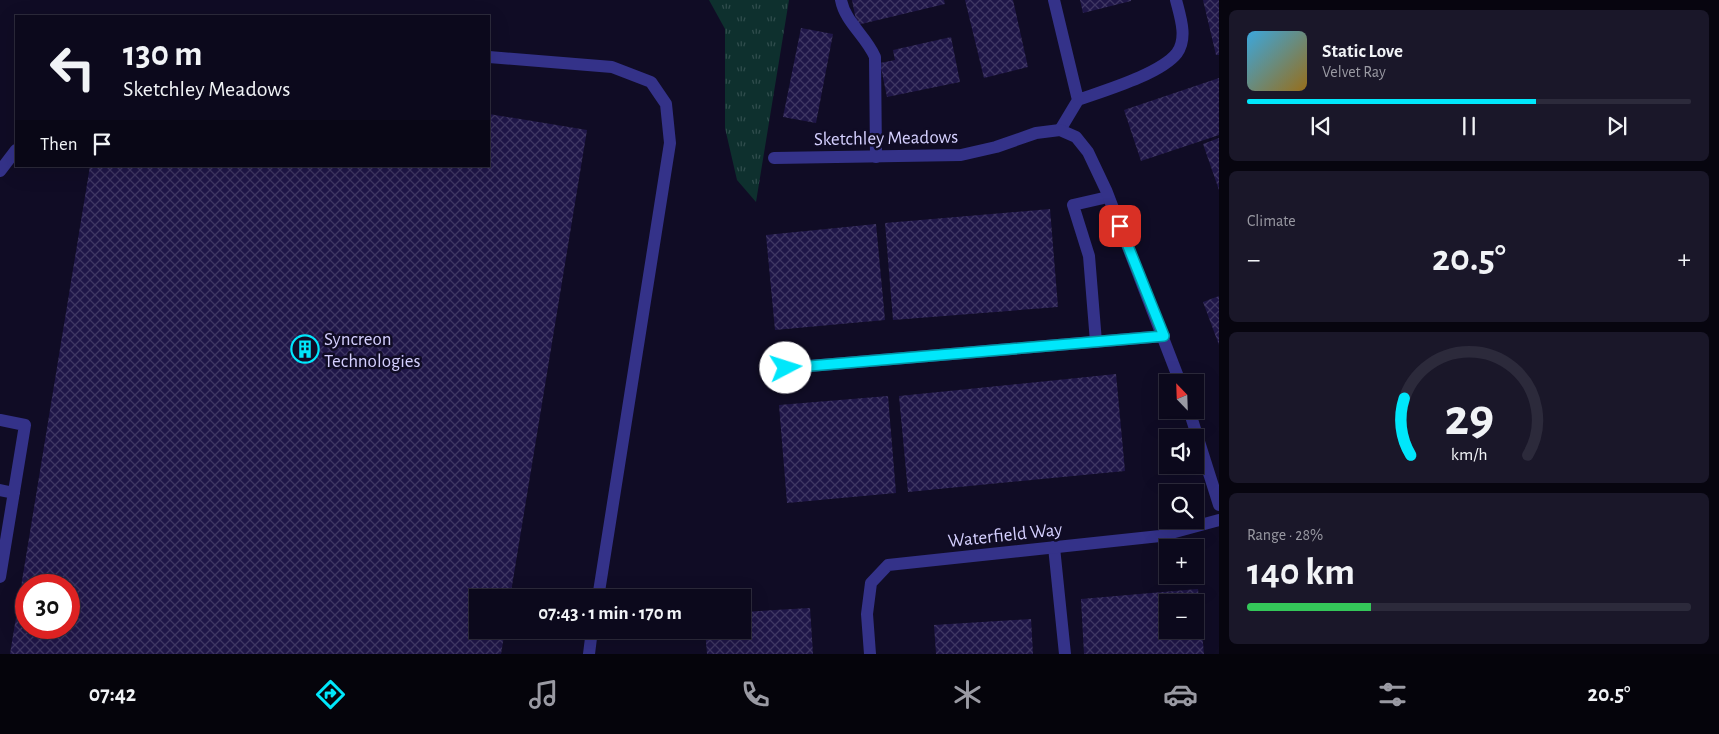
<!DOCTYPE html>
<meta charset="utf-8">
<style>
:root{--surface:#0c091c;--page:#1a1729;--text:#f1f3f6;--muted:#9a9aa3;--line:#2c2a3b;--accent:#00e7fb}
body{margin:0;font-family:"Alegreya Sans",sans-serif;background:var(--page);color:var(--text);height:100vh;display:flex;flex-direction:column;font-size:19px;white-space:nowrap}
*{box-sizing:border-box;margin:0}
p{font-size:16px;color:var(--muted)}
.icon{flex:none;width:28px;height:28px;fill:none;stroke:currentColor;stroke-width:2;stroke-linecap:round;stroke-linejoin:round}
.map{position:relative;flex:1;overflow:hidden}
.side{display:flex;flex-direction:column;gap:10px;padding:10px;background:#07050f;width:500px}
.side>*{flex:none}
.hud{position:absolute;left:15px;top:15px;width:475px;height:152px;border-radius:0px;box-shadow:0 5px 20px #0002,0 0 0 1px var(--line);background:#0c091c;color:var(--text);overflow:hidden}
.needle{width:32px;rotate:337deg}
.fabs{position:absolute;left:1159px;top:374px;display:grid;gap:10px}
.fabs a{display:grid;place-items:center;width:45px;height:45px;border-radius:0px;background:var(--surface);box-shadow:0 5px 20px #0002,0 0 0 1px var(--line);font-size:25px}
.speed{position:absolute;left:15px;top:574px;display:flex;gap:10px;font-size:25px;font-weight:700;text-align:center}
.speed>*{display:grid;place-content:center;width:65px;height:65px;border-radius:50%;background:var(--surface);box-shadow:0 5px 20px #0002,0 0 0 1px var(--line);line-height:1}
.speed .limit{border:8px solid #d22;background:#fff;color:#111}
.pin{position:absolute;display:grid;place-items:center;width:42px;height:42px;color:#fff;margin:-21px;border-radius:10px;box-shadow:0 2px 8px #0006}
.me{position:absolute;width:55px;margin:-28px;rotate:85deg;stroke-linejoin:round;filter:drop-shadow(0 0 4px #0008)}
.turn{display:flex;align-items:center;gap:18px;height:105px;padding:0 25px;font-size:22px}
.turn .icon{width:65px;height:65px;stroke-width:2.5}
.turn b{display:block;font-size:35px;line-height:42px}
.then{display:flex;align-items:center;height:48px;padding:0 25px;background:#0003;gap:10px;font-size:19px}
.big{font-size:38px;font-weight:600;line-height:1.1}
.side .card{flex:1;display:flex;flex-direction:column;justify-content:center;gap:8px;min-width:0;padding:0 18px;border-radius:8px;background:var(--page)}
.side .dial{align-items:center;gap:0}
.dial svg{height:130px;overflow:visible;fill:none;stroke:var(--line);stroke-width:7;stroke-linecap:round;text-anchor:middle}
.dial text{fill:var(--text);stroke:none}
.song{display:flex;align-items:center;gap:15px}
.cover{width:60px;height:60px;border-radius:8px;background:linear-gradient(135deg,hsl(200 70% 55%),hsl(40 70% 35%))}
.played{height:5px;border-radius:2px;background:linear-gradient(90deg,var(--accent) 65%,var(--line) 65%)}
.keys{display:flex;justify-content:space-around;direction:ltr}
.heat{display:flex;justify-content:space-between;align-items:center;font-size:28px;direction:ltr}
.charge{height:8px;border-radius:4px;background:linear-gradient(90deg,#34c759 28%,var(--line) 0)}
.trip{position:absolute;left:469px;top:589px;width:282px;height:50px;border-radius:0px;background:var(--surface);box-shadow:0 5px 20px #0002,0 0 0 1px var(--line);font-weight:600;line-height:50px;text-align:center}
.dock{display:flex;height:80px;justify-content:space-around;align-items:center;background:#05040b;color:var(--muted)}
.dock .icon{width:35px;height:35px}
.dock .on{color:var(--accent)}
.dock b{font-size:22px;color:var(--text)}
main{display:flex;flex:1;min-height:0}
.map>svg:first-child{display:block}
</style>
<main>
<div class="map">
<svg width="1219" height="654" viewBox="0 0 1219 654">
<defs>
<pattern id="grass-tufts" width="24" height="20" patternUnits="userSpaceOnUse" patternTransform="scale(1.25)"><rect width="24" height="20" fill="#0e302e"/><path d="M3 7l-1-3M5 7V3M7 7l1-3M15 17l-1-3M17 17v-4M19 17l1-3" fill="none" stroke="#304d4d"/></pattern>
<pattern id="building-cross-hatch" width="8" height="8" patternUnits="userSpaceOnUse" patternTransform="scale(1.25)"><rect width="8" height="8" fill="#1f1648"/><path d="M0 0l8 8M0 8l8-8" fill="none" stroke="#3f3763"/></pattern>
</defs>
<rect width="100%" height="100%" fill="#100c25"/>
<path fill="url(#grass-tufts)" d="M709,0H789L756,202L737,180L725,128V29Z"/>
<path fill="url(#building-cross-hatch)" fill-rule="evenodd" d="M852,0H944L945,4L857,25Z
M965,0H1013L1028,67L984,78Z
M1080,0H1131V1L1083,13Z
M1203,0H1219V55H1216Z
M801,28L833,34L816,123L783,117Z
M951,37L960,82L887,97L880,63L895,60L893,50Z
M1219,78V135L1141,161L1124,110Z
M489,114L587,130L510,598H478V630H505L501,654H10L90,166H489ZM26,585H69V628H26Z
M1219,138V190L1203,144Z
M1050,209L1058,307L893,320L885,223Z
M876,224L885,320L775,330L766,235Z
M1219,296V345L1203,302Z
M1116,374L1125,471L908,492L899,396Z
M888,396L896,493L787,503L779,405Z
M1198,589L1204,654H1084L1081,599ZM1168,602H1195V630H1168Z
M810,608L813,654H707L705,630H742V612Z
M1031,619L1033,654H936L934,625Z"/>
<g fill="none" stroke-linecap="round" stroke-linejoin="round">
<path stroke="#343289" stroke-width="12" d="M841,0C845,22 866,36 875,57L876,157
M1054,0L1078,100C1103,91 1161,74 1177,53C1188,38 1180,16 1176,0
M489,57L612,67L651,82L666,104L670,143L598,598
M1060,130L1078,100
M0,171L16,150
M1096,342L1089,256L1073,205L1108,197
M0,420L25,425L0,577
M0,490L14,493
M1054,547L1065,654
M589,654L592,630"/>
<path stroke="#343289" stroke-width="12" d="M774,158L961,155L996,147L1036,133L1060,130L1076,137L1088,152L1106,190L1180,382
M786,368L1164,336
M1189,410L1219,505
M870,654L867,614L871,583L888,565L1160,536L1219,520"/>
</g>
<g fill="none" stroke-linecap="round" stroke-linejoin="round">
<g stroke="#0096a3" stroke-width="12">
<path id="route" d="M786,368L1164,336L1120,226"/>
</g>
<use href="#route" stroke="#00e7fb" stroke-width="9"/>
</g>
<defs>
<g id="building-ring" transform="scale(1.4375)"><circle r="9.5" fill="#100c25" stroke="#00e7fb" stroke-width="1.5"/><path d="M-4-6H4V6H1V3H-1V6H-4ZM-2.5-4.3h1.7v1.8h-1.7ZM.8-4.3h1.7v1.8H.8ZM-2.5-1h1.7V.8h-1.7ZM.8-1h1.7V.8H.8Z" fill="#00e7fb"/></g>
</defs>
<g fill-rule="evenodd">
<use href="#building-ring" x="305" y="349"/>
</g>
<g text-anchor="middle" stroke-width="5" stroke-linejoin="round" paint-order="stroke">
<g font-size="19" fill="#d5d0ff" stroke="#100c25">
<text transform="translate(886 137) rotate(-1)" y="7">Sketchley Meadows</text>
<text transform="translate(1005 534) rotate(-6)" y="7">Waterfield Way</text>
</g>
<g font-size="19" fill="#d5d0ff" stroke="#100c25" text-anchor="start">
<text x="324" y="345">Syncreon<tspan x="324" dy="22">Technologies</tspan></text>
</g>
</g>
</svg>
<div class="fabs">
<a><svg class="needle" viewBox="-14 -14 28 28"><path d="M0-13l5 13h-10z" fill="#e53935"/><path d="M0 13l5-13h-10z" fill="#9a9aa3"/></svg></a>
<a><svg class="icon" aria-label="sound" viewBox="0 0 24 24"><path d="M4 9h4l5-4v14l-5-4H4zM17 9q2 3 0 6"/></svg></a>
<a><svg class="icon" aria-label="search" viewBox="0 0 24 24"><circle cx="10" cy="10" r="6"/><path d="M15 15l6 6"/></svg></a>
<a>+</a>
<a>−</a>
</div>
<div class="speed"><div class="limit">30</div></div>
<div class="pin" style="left:1120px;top:226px;background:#d93025"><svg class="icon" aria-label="arrive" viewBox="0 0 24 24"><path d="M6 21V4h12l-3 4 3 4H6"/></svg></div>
<svg class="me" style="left:786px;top:368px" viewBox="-20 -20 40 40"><circle r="19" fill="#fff"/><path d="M0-13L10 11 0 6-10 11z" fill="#00e7fb"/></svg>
<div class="trip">07:43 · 1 min · 170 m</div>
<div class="hud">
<div class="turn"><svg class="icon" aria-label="left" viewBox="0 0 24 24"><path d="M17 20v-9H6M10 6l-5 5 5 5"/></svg><div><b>130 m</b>Sketchley Meadows</div></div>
<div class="then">Then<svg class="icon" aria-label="arrive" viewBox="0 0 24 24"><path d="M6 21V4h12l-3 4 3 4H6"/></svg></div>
</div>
</div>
<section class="side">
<div class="card">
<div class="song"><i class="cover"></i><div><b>Static Love</b><p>Velvet Ray</p></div></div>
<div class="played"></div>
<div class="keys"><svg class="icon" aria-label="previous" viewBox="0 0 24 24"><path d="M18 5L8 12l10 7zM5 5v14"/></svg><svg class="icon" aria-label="pause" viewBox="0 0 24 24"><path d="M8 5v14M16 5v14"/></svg><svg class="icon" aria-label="next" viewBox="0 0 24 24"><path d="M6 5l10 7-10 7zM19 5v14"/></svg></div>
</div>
<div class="card"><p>Climate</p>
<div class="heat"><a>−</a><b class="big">20.5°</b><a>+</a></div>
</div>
<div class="card dial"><svg viewBox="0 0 100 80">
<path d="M14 69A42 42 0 1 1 86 69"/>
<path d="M14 69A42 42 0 0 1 10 34" stroke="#00e7fb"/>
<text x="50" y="56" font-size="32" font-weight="700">29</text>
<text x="50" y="72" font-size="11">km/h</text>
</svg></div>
<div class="card"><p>Range · 28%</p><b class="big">140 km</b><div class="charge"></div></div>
</section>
</main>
<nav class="dock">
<b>07:42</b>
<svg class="icon on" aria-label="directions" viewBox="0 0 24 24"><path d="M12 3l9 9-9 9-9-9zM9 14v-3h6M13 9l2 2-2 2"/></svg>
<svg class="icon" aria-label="music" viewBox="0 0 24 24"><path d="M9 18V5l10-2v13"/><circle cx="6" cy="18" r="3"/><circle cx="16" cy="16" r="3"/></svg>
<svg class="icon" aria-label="phone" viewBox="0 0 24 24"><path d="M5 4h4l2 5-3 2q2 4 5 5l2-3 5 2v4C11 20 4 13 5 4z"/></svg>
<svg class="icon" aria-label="climate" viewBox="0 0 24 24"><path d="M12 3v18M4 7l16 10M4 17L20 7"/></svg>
<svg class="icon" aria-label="car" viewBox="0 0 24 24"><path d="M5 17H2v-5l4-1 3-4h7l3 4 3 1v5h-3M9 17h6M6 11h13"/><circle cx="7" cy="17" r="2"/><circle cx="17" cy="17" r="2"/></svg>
<svg class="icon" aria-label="filters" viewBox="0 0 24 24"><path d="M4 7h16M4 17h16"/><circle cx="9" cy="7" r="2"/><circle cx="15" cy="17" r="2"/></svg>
<b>20.5°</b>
</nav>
